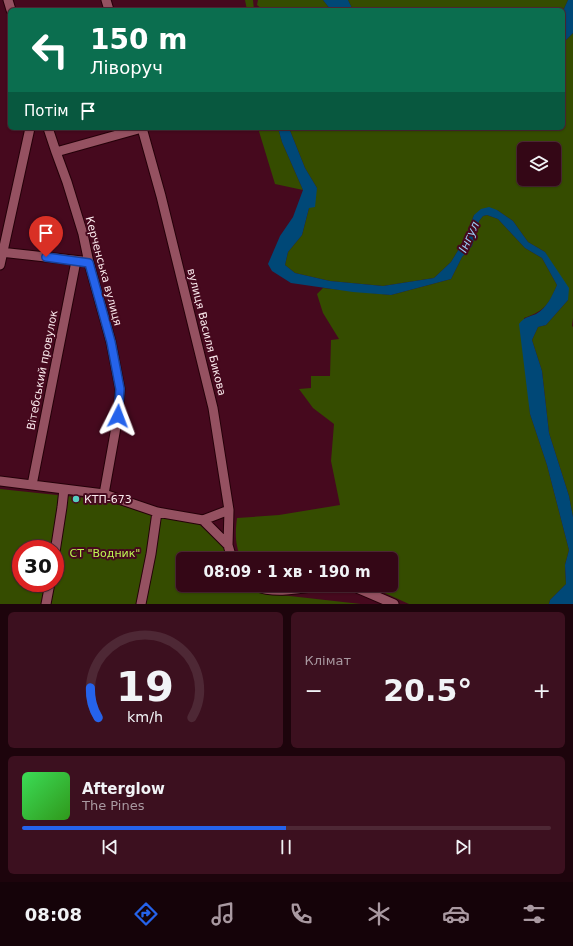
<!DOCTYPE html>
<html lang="uk">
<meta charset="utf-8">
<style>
:root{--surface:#340716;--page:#3c101f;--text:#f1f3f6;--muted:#a999a1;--line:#4e2835;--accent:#2563eb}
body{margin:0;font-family:"DejaVu Sans",sans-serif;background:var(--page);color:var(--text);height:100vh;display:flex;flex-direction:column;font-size:15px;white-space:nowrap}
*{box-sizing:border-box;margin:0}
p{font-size:13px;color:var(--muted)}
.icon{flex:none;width:22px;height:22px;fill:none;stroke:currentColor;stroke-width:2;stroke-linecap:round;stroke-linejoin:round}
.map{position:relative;height:604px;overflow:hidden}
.sheet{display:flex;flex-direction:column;gap:8px;padding:8px;background:#1d040c;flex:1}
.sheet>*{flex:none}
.banner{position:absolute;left:8px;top:8px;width:557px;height:122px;border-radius:6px;box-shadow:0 1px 3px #0004,0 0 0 1px var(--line);background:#0b6e4f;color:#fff;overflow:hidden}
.tools{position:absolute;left:517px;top:142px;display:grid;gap:8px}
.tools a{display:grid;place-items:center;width:44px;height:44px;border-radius:6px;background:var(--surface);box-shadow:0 1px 3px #0004,0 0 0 1px var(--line);font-size:20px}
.speed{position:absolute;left:12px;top:540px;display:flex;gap:8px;font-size:20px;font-weight:700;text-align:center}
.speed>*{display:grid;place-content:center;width:52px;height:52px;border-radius:50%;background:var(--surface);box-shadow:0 1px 3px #0004,0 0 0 1px var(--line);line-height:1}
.speed .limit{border:6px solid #d22;background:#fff;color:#111}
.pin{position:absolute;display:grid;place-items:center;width:34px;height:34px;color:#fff;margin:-41px -17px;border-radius:50% 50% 50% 0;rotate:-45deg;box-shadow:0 0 4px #0007}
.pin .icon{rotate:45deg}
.me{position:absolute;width:44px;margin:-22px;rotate:3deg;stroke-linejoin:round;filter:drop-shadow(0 0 3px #0008)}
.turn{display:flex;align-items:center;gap:14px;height:84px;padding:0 16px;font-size:18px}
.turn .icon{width:52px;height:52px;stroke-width:2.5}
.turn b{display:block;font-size:28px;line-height:34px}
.then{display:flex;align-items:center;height:38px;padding:0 16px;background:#0003;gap:8px;font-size:15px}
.big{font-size:30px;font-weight:600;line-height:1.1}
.sheet .card{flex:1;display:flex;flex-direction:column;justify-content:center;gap:6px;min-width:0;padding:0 14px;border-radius:6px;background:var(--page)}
.sheet .dial{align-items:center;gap:0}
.dial svg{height:104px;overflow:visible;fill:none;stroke:var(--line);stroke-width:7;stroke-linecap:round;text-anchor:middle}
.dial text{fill:var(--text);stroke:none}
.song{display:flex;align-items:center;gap:12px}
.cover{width:48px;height:48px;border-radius:6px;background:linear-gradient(135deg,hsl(130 70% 55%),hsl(110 70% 35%))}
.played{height:4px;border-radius:2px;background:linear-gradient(90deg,var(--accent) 50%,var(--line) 50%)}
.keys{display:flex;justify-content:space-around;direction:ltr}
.heat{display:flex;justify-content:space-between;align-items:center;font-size:22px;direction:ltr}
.sheet .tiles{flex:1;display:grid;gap:8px;grid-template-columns:1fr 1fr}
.card:last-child{grid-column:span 2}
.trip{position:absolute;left:176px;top:552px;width:222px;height:40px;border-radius:6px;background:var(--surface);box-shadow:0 1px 3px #0004,0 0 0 1px var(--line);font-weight:600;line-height:40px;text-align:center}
.dock{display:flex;height:64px;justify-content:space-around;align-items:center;background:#150309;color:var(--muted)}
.dock .icon{width:28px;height:28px}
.dock .current{color:var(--accent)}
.dock b{font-size:18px;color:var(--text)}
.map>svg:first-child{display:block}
</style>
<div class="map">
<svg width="573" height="604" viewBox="0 0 573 604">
<rect width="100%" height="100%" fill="#46091e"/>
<path fill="#354c00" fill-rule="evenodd" d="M245,0H253L254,10H247Z
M258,0H323L331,10H263L257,5Z
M348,0H568L563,11V10H353Z
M573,33V318L572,326L573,327V517L569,496L549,433L542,371L532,340L538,327L546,325L568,300L545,252L528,242L513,221L497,210L474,215L465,239L451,262L434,278L383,286L330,281L295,273L285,265L288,252L302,235L309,208L317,188L305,168L289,128H563V43ZM524,149H554V179H524Z
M258,128H278L282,142L303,190L275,184Z
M487,215L498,219L525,248L542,258L557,285C549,304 545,311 524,318L530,414L547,465L569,550L565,565L566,584L550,600L549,604H409L367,585H391V559H241C235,543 235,534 237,518L279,515L340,505L331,461L334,424L313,408L299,389L311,388V376H330L331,340L339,339L323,313L317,294L323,288L391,295L451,279L462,257L472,246L479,221L483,216Z
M0,489L104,500L151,515L199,524L225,548L228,559H183V585H235L236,590L361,604H0ZM21,549H55V583H21Z"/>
<path fill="#004877" d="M323,0H348L353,10H331Z
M568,0H573V33L563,43V11Z
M278,128H289L305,168L317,188L315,207L309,208L302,235L288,252L285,265L295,273L330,281L383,286L434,278L451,262L465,239L474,215L481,209L489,207L497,210L513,221L528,242L545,252L569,288L568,300L546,325L538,327L532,340L542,371L549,433L569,496L573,517V604H549L550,600L566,584L565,565L569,550L547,465L530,414L519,324C524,317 529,317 536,314C547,308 552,296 557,285L542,258L525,248L498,219L487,215L483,216L479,221L472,246L462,257L451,279L391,295L353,292L291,283L272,271L268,264L280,236L293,217L303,190L282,142Z"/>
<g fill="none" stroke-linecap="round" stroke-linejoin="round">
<g stroke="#250009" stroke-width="11">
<path id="minor" d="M8,0L11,10
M106,0L109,10
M48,128L56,152L67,182L83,234L89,263L111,342L120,389L118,416L104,494
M142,128L161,196L213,408L229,510L228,545
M56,152L142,128
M0,252L82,261
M0,265L30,128
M0,481L104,494L157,512L203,520L228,545L232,559
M32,485L76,261
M203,520L229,510
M55,552L62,507L64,489
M253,585C273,595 303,588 325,585
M345,585H350L394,604
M46,604L50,583
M141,604L151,554L157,512"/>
</g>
<use href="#minor" stroke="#955161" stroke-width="9"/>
</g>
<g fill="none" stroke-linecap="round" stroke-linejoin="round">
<g stroke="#184099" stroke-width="10">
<path id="route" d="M46,257L89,263L111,342L120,389L118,416"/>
</g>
<use href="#route" stroke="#2563eb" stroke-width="7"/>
</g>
<circle fill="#57cec2" stroke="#46091e" stroke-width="1.5" cx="76" cy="499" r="4"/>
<g text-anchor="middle" stroke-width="4" stroke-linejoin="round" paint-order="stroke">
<g font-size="11" fill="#fae9ec" stroke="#46091e">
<text transform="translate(104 271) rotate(75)" y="4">Керченська вулиця</text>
<text transform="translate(207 332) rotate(76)" y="4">вулиця Василя Бикова</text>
<text transform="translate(42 370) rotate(-79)" y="4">Вітебський провулок</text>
</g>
<g font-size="11" fill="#fae9ec" stroke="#46091e" text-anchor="start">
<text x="84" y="503">КТП-673</text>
</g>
<g font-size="11" fill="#bef752" stroke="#46091e">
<text x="105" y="557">СТ "Водник"</text>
</g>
<g font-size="12" font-style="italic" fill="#9acaf5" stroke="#46091e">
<text transform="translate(469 237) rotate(-65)" y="4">Інгул</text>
</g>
</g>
</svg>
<div class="tools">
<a><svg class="icon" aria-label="layers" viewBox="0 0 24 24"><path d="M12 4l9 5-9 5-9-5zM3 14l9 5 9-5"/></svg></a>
</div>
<div class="speed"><div class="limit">30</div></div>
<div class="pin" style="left:46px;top:257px;background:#d93025"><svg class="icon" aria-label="arrive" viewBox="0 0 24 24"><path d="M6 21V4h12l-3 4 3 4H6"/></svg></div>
<svg class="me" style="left:118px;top:416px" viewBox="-20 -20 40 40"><path d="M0-17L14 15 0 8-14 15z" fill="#2563eb" stroke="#fff" stroke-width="4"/></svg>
<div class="trip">08:09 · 1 хв · 190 m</div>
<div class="banner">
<div class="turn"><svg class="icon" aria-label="left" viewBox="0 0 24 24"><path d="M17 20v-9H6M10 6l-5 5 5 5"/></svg><div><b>150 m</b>Ліворуч</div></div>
<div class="then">Потім<svg class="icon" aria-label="arrive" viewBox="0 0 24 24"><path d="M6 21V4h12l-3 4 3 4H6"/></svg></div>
</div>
</div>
<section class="sheet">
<div class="tiles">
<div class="card dial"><svg viewBox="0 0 100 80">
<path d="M14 69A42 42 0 1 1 86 69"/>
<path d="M14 69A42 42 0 0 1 8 46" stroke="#2563eb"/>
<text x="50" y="56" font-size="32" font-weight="700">19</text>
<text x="50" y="72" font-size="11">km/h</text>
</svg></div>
<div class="card"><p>Клімат</p>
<div class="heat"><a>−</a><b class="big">20.5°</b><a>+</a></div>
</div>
<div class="card">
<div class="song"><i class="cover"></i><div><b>Afterglow</b><p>The Pines</p></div></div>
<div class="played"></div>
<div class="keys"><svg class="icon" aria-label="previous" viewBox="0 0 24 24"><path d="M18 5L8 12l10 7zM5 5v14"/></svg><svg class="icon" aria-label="pause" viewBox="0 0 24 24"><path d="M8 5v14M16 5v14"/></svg><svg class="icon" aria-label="next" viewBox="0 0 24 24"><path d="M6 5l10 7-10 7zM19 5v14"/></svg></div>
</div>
</div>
</section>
<nav class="dock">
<b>08:08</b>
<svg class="icon current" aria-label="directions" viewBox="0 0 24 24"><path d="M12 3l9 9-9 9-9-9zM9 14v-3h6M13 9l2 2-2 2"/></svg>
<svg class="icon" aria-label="music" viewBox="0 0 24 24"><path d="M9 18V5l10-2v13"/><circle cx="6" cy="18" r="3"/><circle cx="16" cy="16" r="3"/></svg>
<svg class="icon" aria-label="phone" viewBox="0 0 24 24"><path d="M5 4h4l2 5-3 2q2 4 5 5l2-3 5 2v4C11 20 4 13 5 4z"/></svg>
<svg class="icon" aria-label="climate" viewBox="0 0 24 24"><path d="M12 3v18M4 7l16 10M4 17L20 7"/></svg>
<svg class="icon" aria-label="car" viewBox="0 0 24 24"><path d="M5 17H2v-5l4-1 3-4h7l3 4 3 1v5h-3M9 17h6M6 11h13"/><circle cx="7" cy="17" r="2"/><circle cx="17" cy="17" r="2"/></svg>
<svg class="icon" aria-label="filters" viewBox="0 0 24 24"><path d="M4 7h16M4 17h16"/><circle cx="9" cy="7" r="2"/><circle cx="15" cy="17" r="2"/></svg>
</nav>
